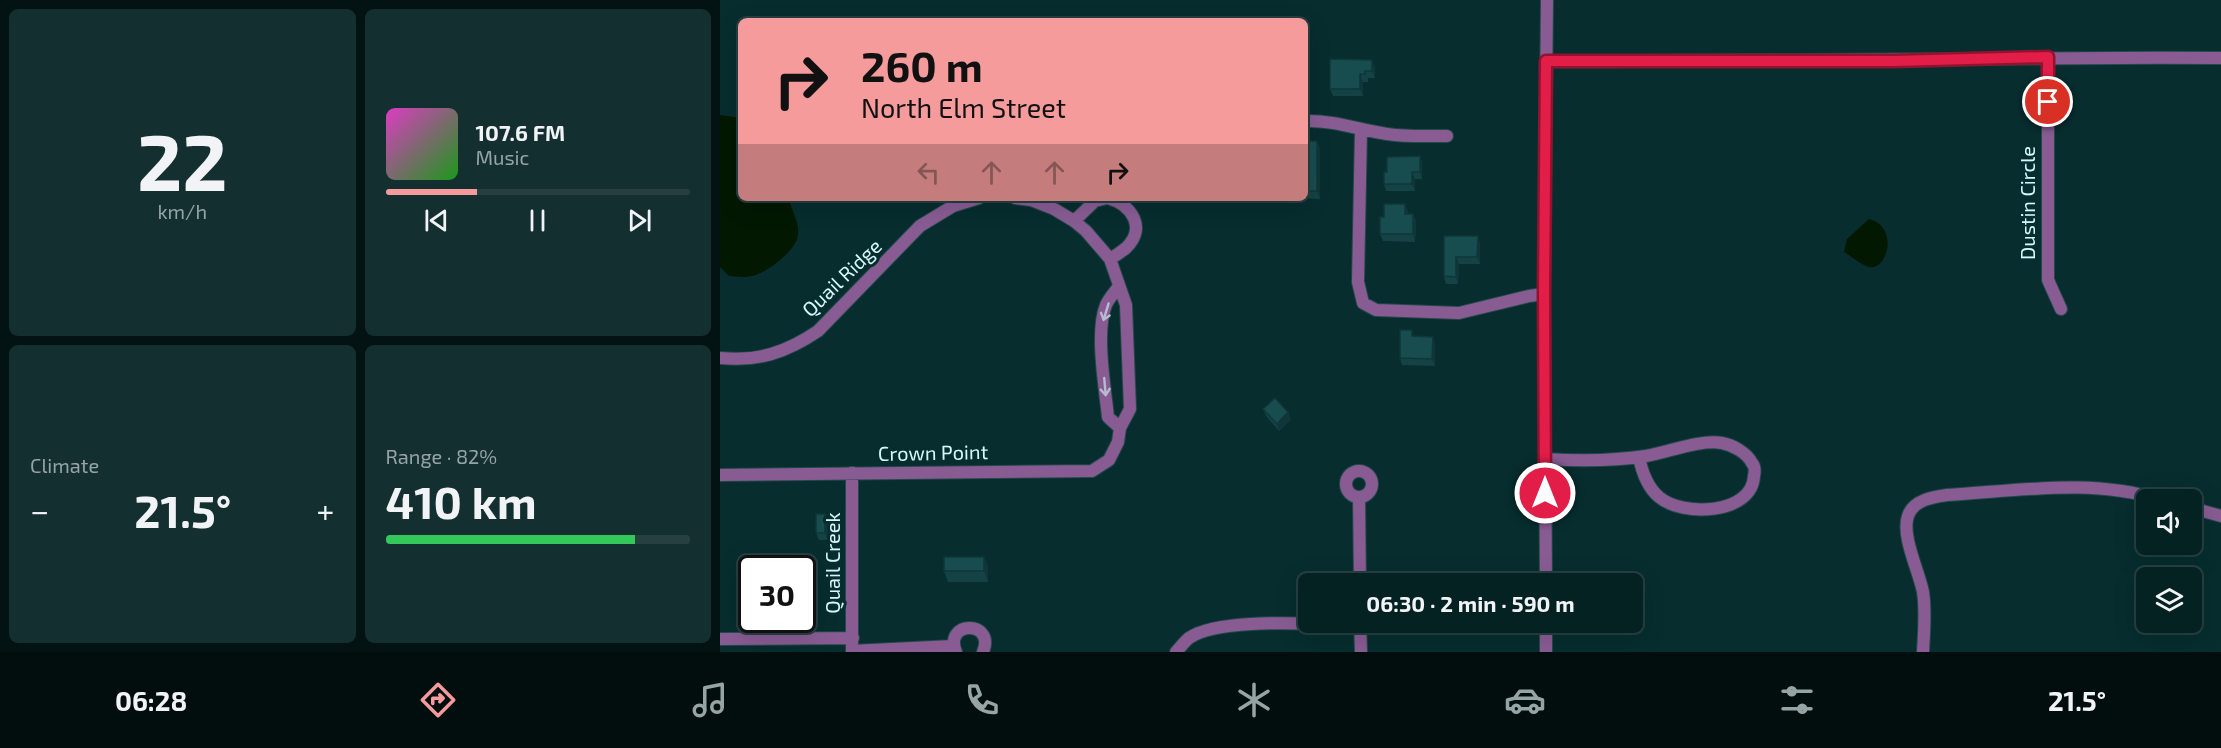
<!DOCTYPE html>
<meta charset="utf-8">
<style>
:root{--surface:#052223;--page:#132f30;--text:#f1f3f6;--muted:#97a4a6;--line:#263f41;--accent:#f59b9c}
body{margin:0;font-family:"Exo 2",sans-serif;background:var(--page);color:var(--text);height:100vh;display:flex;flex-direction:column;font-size:22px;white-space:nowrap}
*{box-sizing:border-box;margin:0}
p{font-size:20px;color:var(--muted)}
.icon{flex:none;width:33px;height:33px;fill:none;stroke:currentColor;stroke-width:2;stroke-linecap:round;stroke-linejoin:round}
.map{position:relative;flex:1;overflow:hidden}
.side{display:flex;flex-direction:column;gap:9px;padding:9px;background:#031313;width:720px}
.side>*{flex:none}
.guide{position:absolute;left:18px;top:18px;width:570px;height:183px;border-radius:9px;box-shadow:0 6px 24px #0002,0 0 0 2px var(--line);background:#f59b9c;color:#111;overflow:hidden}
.fabs{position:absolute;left:1416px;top:489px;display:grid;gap:12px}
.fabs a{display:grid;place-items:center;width:66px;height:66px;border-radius:9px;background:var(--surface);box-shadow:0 6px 24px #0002,0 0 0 2px var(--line);font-size:30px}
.speed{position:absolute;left:18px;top:555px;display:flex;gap:12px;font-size:30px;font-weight:700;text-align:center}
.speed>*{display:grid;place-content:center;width:78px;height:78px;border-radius:50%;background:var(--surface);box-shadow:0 6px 24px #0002,0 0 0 2px var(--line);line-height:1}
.speed .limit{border:3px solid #111;border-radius:9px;background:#fff;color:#111}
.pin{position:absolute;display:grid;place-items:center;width:51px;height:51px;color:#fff;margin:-26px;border:3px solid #fff;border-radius:50%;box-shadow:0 2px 6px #0007}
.me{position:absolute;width:66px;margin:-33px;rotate:0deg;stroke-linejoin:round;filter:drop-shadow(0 0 4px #0008)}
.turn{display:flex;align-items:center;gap:21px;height:126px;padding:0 24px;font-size:27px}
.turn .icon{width:78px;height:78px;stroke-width:2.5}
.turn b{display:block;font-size:42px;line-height:51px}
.lanes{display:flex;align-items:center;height:57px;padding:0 24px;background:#0003;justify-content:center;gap:30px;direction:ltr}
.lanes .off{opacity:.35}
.big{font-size:45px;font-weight:700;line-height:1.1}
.side .tile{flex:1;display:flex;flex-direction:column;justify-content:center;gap:9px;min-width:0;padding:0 21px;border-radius:9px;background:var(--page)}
.side .dial{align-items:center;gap:0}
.dial b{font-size:78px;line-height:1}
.song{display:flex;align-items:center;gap:18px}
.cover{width:72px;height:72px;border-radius:9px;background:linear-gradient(135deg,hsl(310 70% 55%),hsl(120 70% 35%))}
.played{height:6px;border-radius:3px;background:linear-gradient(90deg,var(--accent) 30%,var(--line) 30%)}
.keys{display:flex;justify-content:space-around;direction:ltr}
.heat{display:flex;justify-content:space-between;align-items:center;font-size:33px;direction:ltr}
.charge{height:9px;border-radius:4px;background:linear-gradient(90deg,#34c759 82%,var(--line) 0)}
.side .tiles{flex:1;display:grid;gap:9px;grid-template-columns:repeat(2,1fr)}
.trip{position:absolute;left:578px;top:573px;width:345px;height:60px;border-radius:9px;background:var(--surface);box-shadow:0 6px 24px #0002,0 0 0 2px var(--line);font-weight:700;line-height:60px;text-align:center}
.menu{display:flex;height:96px;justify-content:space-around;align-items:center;background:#020e0e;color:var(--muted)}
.menu .icon{width:42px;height:42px}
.menu .selected{color:var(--accent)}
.menu b{font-size:27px;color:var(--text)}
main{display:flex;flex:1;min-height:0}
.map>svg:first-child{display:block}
</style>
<main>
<section class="side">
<div class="tiles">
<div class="tile dial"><b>22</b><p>km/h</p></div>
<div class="tile">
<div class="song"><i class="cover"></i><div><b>107.6 FM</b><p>Music</p></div></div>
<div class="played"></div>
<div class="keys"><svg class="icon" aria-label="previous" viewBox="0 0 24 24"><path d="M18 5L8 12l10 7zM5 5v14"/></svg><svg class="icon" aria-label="pause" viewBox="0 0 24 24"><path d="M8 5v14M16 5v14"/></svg><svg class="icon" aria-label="next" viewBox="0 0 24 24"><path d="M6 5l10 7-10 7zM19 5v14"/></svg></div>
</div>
<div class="tile"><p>Climate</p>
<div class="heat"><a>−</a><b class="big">21.5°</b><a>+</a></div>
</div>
<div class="tile"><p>Range · 82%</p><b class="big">410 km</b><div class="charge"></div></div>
</div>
</section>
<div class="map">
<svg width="1501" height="652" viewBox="0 0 1501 652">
<rect width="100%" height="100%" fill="#072d2f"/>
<path fill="#021800" d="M0,115L21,118V198H69C71,210 80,223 78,235C77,249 50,270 38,274C30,278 18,277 9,276L0,267Z
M1149,219C1179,226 1168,271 1149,267C1141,265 1131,256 1124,252L1127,239Z"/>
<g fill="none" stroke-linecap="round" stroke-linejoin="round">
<g stroke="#24494b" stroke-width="14">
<path id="minor" d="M1328,57V280L1341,309
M826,61C1051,62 1276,57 1501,58
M585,121C614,120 639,130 667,134C687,137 707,136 727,136
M641,129L638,282L643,303L656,310L739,313L809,296L824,294
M388,198C412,205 427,228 406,248C401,252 395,256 390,259
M354,221L375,201L387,198
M399,286C395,292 389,298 386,305C375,331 385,388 388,417L400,428
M0,358C38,362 67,352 98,331L200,226L233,206L259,198
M825,459C858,461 893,461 926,456C949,452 980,439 1002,443C1013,445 1027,453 1032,463C1035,466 1035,472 1034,476C1032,515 962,517 939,497C927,487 922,472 919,457
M626 484a13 13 0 1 1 26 0a13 13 0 1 1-26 0Z
M0,475L372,471L389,460L398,442L400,428L410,409L406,305L390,259L366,231L354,221L334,209L311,200L295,198
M639,497L640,584
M1472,508L1501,516
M826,584L824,294L827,0
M640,622L641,652
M826,622V652
M0,639L133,638
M132,651L233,646
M132,652V473
M236,652C223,620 276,620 263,652
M456,652C460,648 464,642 469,638C500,616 600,625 641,625
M1203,652C1204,632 1206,611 1203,592C1199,571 1181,536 1188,516C1193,500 1213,497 1227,495C1298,491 1372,478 1441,500"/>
</g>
<use href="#minor" stroke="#885c93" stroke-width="12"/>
</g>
<path fill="#154245" d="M655,67V78H648V82H643V96H613L610,89Z
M585,141L600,148V199L581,198H585Z
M700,156L702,164V179H695V191H666L664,184L667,172Z
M685,204L688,214H693L696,221L695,242L663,241L660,234L664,217Z
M724,236L760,243V264H739L738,284H726L724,276Z
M694,336L715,344V366L682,365L680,358Z
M543,409L568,412L571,420L559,431L546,416Z
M105,514L108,521V540H99L96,533Z
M264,557L268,567V582H228L224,571Z"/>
<path fill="#113638" d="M652,60L655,67V78L652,71Z
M640,74L643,82V96L640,89Z
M597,141L600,148V199L597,191Z
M700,156L702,164V179L700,172Z
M692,172L695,179V191L692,184Z
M685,204L688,211V221L685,214Z
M693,214L696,221L695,242L693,234Z
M758,236L760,243V264L757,257Z
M736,257L739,264L738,284L736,277Z
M713,337L715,344V366L712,359Z
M568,412L571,420L559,431L557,424Z
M105,514L108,521V540L105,533Z
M264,557L268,567V582L264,571Z"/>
<path fill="#184d50" stroke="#113638" stroke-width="1.5" d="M610,59L652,60V71H645V74H640V89H610Z
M585,141H597V191H585Z
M700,156V172H692V184H664V172H667V157Z
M664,204H685V214H693V234H660V217H664Z
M724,236H758L757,257H736V277L724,276Z
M680,330H692V336L713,337L712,359L680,358Z
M555,398L568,412L557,424L543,409Z
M96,514H105V533H96Z
M224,557H264V571H224Z"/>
<defs><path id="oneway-shaft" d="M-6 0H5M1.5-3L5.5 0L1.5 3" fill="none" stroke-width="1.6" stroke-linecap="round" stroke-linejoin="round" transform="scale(1.5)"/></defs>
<g stroke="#b7bad1">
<use href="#oneway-shaft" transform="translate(386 312) rotate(107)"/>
<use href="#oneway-shaft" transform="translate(385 387) rotate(85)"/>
</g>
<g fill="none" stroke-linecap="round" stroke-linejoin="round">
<g stroke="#92132f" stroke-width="15">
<path id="route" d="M825,493L824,294L826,61H1174L1328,57V102"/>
</g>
<use href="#route" stroke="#e11d48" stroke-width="10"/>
</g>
<g text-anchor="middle" stroke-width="6" stroke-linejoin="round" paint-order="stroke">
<g font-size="20" fill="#d7f8fa" stroke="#072d2f">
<text transform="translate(1308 203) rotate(-90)" y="7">Dustin Circle</text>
<text transform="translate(122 278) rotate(-44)" y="7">Quail Ridge</text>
<text transform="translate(213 453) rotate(-1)" y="7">Crown Point</text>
<text transform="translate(113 563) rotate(-90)" y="7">Quail Creek</text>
</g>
</g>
</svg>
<div class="fabs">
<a><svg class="icon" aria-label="sound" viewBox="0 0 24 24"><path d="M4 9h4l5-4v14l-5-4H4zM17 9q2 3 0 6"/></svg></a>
<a><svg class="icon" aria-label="layers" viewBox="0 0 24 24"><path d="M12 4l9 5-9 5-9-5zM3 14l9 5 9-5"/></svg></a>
</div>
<div class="speed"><div class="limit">30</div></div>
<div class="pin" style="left:1328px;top:102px;background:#d93025"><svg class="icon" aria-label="arrive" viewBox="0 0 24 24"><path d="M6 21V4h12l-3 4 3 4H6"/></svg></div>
<svg class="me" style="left:825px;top:493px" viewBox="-20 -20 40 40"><circle r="17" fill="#e11d48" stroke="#fff" stroke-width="3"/><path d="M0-11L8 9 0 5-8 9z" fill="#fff"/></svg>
<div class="trip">06:30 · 2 min · 590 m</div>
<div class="guide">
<div class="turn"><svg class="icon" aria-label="right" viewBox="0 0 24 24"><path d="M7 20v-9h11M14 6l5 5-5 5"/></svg><div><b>260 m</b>North Elm Street</div></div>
<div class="lanes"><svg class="icon off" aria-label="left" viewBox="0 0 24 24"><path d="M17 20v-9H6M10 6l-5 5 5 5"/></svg><svg class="icon off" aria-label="ahead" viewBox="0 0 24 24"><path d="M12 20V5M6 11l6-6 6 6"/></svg><svg class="icon off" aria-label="ahead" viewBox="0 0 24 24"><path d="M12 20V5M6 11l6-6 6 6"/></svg><svg class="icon" aria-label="right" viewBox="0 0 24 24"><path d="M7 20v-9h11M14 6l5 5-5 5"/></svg></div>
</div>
</div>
</main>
<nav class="menu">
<b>06:28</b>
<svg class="icon selected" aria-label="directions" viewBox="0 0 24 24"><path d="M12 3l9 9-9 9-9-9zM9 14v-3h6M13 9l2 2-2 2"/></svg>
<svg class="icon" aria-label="music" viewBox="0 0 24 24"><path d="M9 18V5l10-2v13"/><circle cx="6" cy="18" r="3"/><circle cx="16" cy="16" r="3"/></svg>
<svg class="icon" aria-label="phone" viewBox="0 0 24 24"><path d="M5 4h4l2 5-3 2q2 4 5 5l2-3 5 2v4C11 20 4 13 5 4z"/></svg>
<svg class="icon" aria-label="climate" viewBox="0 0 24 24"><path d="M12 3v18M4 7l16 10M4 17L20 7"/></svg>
<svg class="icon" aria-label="car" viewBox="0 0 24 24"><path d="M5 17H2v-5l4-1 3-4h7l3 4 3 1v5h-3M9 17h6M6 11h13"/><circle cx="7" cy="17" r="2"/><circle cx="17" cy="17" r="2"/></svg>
<svg class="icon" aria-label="filters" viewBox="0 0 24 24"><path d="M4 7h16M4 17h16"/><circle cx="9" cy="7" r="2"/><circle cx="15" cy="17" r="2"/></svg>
<b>21.5°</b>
</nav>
